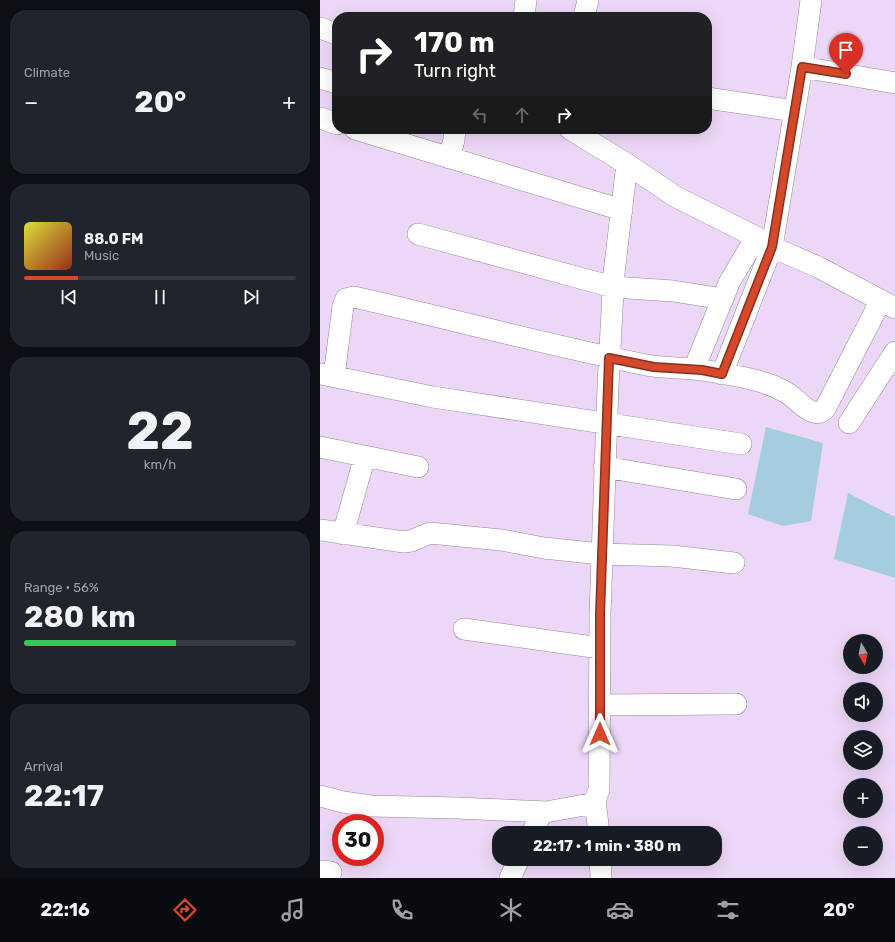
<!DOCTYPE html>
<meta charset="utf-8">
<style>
:root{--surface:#171b24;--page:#20242c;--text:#f1f3f6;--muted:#9ea1a6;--line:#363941;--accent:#d4492c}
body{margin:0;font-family:Rubik,sans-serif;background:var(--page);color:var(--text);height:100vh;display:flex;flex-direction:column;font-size:15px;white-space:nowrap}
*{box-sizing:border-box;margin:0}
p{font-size:13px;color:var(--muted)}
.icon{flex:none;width:22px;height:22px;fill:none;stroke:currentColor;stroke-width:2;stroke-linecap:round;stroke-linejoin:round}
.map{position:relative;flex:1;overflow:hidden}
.side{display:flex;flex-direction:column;gap:10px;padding:10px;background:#0d0f14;width:320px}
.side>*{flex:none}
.hud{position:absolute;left:12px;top:12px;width:380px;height:122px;border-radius:16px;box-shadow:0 4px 16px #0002;background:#202124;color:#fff;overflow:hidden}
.needle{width:26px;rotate:171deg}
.controls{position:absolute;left:523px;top:634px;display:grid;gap:8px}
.controls a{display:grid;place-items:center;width:40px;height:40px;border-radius:50%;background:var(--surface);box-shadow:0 4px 16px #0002;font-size:20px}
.speed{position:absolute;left:12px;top:814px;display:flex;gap:8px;font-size:20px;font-weight:700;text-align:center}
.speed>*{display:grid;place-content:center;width:52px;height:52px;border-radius:50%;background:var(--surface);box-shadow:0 4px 16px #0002;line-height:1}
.speed .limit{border:6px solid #d22;background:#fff;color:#111}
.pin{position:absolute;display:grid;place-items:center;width:34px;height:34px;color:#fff;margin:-41px -17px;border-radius:50% 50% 50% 0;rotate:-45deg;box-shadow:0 0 4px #0007}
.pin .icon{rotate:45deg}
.me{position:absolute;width:44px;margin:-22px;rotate:0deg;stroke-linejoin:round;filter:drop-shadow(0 0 3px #0008)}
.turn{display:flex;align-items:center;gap:14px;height:84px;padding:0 16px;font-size:18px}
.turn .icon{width:52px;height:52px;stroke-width:2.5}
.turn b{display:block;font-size:28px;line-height:34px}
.lanes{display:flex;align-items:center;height:38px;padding:0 16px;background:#0003;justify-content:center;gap:20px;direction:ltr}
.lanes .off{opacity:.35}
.big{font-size:30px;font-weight:700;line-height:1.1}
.side .tile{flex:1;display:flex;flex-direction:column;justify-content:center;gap:6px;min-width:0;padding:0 14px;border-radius:16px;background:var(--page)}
.side .dial{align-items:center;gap:0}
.dial b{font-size:52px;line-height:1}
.song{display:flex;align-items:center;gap:12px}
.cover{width:48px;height:48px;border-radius:6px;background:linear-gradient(135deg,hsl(60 70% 55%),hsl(10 70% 35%))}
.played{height:4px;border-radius:2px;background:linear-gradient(90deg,var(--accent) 20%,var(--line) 20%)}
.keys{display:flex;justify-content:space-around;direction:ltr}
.heat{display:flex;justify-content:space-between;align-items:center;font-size:22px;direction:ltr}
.charge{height:6px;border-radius:3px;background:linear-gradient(90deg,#34c759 56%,var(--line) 0)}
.trip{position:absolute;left:172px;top:826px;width:230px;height:40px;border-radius:16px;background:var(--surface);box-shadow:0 4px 16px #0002;font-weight:700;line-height:40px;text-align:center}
.tab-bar{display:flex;height:64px;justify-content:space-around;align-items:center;background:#090b0e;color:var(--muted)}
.tab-bar .icon{width:28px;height:28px}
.tab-bar .active{color:var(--accent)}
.tab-bar b{font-size:18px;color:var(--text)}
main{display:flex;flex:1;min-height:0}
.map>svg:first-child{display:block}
</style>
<main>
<section class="side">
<div class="tile"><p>Climate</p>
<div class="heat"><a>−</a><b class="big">20°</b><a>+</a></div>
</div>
<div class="tile">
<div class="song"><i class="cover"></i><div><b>88.0 FM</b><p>Music</p></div></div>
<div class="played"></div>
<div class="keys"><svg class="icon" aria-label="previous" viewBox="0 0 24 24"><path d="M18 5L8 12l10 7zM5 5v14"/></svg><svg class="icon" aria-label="pause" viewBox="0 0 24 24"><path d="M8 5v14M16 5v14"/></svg><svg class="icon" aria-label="next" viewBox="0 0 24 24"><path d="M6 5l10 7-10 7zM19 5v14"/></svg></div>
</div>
<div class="tile dial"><b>22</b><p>km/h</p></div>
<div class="tile"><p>Range · 56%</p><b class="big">280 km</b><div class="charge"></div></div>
<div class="tile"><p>Arrival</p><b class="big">22:17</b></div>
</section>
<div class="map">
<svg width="575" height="878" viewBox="0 0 575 878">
<rect width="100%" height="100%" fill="#edd7f6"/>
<path fill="#a6ccdf" d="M446,427L503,443L491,521L463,526L428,514Z
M528,493L575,517V578L514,559Z"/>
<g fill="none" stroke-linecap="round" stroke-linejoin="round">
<g stroke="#9884a0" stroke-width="22">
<path id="minor" d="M204,17L206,0
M264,17L268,0
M0,28L17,34
M482,67L575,83
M0,78L17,83
M387,98L475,111
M0,118L17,124
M35,129L302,210
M250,129L307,164L356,197L436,237L452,247L498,267L575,308
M129,158L134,140L135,129
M98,234L293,287L353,291L403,299
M374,369L409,283L436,237
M1,374L113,397L421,444
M402,374L452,247L482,67L491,0
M14,376L23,306L26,299L34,297C131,319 228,345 326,365C346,369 368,367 389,371C415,376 444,379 467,393C478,399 492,421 505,409L561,300
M529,423L575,352
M0,447L98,467
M284,467L416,489
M0,530L84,542L91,541L110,533L181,540L224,548L281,554L352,556L414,563
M23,534L45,456
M144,629L280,648
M280,705L416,704
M0,796L23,802L51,806L137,808L226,812
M275,800L279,833
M212,833L221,814L226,812L270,804L275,800L279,790L280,615L288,386L294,273L307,164
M280,859L281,878
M0,871L11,872
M190,878L199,859"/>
</g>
<use href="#minor" stroke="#fff" stroke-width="21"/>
</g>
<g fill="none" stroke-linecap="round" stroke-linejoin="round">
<g stroke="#8a2f1d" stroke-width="10">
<path id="route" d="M280,734V615L289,358L334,367L382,370L402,374L452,247L482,67L526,74"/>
</g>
<use href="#route" stroke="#d4492c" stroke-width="7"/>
</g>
</svg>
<div class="controls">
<a><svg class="needle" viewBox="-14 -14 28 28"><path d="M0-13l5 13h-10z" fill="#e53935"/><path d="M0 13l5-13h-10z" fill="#9ea1a6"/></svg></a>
<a><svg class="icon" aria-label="sound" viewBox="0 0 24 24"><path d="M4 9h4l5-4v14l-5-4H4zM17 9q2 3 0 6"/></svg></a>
<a><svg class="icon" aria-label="layers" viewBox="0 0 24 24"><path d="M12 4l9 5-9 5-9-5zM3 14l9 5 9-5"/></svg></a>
<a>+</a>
<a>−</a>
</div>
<div class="speed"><div class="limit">30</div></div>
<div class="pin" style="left:526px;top:74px;background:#d93025"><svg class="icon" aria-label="arrive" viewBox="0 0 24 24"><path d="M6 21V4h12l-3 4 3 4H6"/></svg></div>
<svg class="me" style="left:280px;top:734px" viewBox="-20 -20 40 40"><path d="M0-17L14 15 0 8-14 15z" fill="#d4492c" stroke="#fff" stroke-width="4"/></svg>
<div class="trip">22:17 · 1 min · 380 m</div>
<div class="hud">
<div class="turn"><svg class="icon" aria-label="right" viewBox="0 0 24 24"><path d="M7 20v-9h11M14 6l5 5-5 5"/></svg><div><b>170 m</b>Turn right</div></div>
<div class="lanes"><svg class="icon off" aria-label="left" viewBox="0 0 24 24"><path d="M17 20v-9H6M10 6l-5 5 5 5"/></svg><svg class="icon off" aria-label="ahead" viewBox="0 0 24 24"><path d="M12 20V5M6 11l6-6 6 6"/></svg><svg class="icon" aria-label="right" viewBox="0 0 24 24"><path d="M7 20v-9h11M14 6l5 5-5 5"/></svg></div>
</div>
</div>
</main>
<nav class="tab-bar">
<b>22:16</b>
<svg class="icon active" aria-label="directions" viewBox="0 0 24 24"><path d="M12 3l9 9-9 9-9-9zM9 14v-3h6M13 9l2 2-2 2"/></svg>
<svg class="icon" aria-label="music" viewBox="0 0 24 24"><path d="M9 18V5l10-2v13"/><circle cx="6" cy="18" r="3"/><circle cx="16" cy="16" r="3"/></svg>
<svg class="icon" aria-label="phone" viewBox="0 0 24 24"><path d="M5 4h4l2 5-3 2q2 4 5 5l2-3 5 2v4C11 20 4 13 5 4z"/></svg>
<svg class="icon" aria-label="climate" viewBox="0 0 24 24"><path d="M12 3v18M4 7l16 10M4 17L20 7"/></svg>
<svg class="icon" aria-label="car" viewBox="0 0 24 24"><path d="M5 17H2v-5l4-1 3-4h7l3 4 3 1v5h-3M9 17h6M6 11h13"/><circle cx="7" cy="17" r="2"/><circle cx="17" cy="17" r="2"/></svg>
<svg class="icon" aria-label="filters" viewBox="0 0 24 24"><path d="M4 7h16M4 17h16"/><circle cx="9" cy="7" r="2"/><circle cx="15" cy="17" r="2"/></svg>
<b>20°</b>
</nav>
